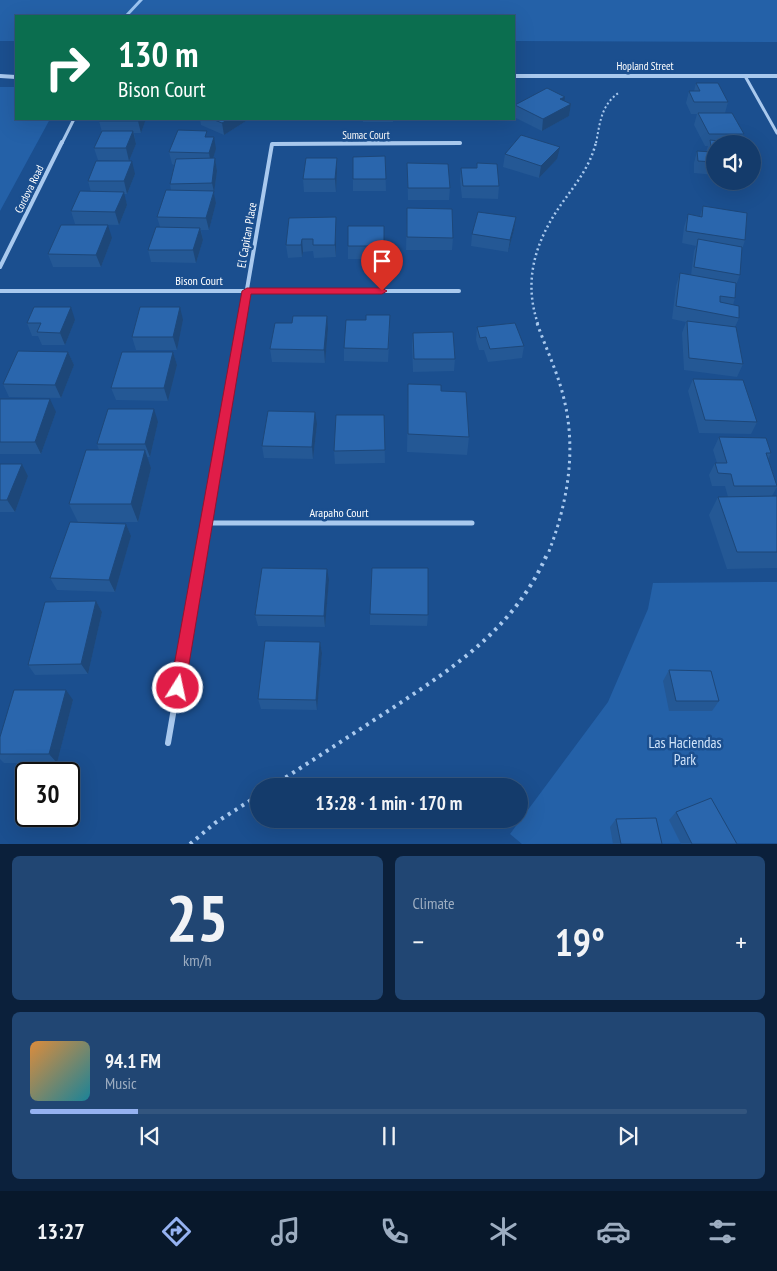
<!DOCTYPE html>
<meta charset="utf-8">
<style>
:root{--surface:#143b6b;--page:#214673;--text:#f1f3f6;--muted:#9dadc1;--line:#33557e;--accent:#95b2f1}
body{margin:0;font-family:"PT Sans Narrow",sans-serif;background:var(--page);color:var(--text);height:100vh;display:flex;flex-direction:column;font-size:19px;white-space:nowrap}
*{box-sizing:border-box;margin:0}
p{font-size:16px;color:var(--muted)}
.icon{flex:none;width:28px;height:28px;fill:none;stroke:currentColor;stroke-width:2;stroke-linecap:round;stroke-linejoin:round}
.map{position:relative;height:844px;overflow:hidden}
.sheet{display:flex;flex-direction:column;gap:12px;padding:12px;background:#0b203b;flex:1}
.sheet>*{flex:none}
.banner{position:absolute;left:15px;top:15px;width:500px;height:105px;border-radius:0px;box-shadow:0 5px 20px #0002,0 0 0 1px var(--line);background:#0b6e4f;color:#fff;overflow:hidden}
.buttons{position:absolute;left:706px;top:135px;display:grid;gap:10px}
.buttons a{display:grid;place-items:center;width:55px;height:55px;border-radius:50%;background:var(--surface);box-shadow:0 5px 20px #0002,0 0 0 1px var(--line);font-size:25px}
.speed{position:absolute;left:15px;top:762px;display:flex;gap:10px;font-size:25px;font-weight:700;text-align:center}
.speed>*{display:grid;place-content:center;width:65px;height:65px;border-radius:50%;background:var(--surface);box-shadow:0 5px 20px #0002,0 0 0 1px var(--line);line-height:1}
.speed .limit{border:2px solid #111;border-radius:8px;background:#fff;color:#111}
.pin{position:absolute;display:grid;place-items:center;width:42px;height:42px;color:#fff;margin:-51px -21px;border-radius:50% 50% 50% 0;rotate:-45deg;box-shadow:0 0 5px #0007}
.pin .icon{rotate:45deg}
.me{position:absolute;width:55px;margin:-28px;rotate:10deg;stroke-linejoin:round;filter:drop-shadow(0 0 4px #0008)}
.turn{display:flex;align-items:center;gap:18px;height:105px;padding:0 20px;font-size:22px}
.turn .icon{width:65px;height:65px;stroke-width:2.5}
.turn b{display:block;font-size:35px;line-height:42px}
.big{font-size:38px;font-weight:700;line-height:1.1}
.sheet .tile{flex:1;display:flex;flex-direction:column;justify-content:center;gap:8px;min-width:0;padding:0 18px;border-radius:8px;background:var(--page)}
.sheet .dial{align-items:center;gap:0}
.dial b{font-size:65px;line-height:1}
.song{display:flex;align-items:center;gap:15px}
.cover{width:60px;height:60px;border-radius:8px;background:linear-gradient(135deg,hsl(30 70% 55%),hsl(190 70% 35%))}
.played{height:5px;border-radius:2px;background:linear-gradient(90deg,var(--accent) 15%,var(--line) 15%)}
.keys{display:flex;justify-content:space-around;direction:ltr}
.heat{display:flex;justify-content:space-between;align-items:center;font-size:28px;direction:ltr}
.sheet .tiles{flex:1;display:grid;gap:12px;grid-template-columns:1fr 1fr}
.tile:last-child{grid-column:span 2}
.trip{position:absolute;left:250px;top:778px;width:278px;height:50px;border-radius:25px;background:var(--surface);box-shadow:0 5px 20px #0002,0 0 0 1px var(--line);font-weight:700;line-height:50px;text-align:center}
.dock{display:flex;height:80px;justify-content:space-around;align-items:center;background:#08182b;color:var(--muted)}
.dock .icon{width:35px;height:35px}
.dock .on{color:var(--accent)}
.dock b{font-size:22px;color:var(--text)}
.map>svg:first-child{display:block}
</style>
<div class="map">
<svg width="777" height="844" viewBox="0 0 777 844">
<rect width="100%" height="100%" fill="#1b4f8f"/>
<path fill="#2461a8" d="M0,0H777V42L514,41V16H16V41H0Z
M0,87H16V119H50L0,211Z
M777,582V843L522,844L510,834L608,702L648,609L653,583Z"/>
<g fill="none" stroke-linecap="round" stroke-linejoin="round">
<path fill="#9cc4f0" fill-rule="evenodd" d="M139,0H143L128,16H124Z"/>
<path stroke="#a9c9ee" stroke-width="2" stroke-dasharray="2 2.5" stroke-linecap="butt" d="M596,143C600,123 601,104 620,92"/>
<path stroke="#a9c9ee" stroke-width="2.5" stroke-dasharray="2 3" stroke-linecap="butt" d="M538,324C522,278 537,237 565,199C578,181 591,164 596,142"/>
<path stroke="#a9c9ee" stroke-width="3" stroke-dasharray="2.5 4" stroke-linecap="butt" d="M537,323C546,349 558,373 564,399C577,452 567,505 548,554"/>
<path stroke="#a9c9ee" stroke-width="4" stroke-dasharray="3 5" stroke-linecap="butt" d="M272,786C312,761 351,735 391,709C456,666 516,627 548,552
M190,844L215,823L259,795"/>
<path stroke="#a9c9ee" stroke-width="3" d="M745,76L777,133
M62,143L74,119
M367,143H460"/>
<path stroke="#a9c9ee" stroke-width="4" d="M0,267L62,142
M0,291H459
M241,324L272,144L460,143"/>
<path stroke="#a9c9ee" stroke-width="5" d="M207,523H472
M201,554L241,323"/>
<path stroke="#a9c9ee" stroke-width="6" d="M168,743L201,552"/>
<path fill="#a9c9ee" fill-rule="evenodd" d="M0,74L16,75V79L0,78Z
M514,74H777V78H514Z"/>
</g>
<path fill="#245895" d="M696,83L728,102L725,113L744,134L740,143L715,144V175L694,173V163L697,151L706,152L708,146H705L694,125L697,114H691L686,103L689,91H694Z
M564,101L571,104L569,116L542,131L514,117L515,105Z
M100,119H146L141,133H134L136,144L129,161L98,160L94,148L102,132L99,121Z
M200,119H246V121L224,135L201,125Z
M363,119H393V122H363Z
M208,137L216,149L213,158H215L217,171L214,193L216,203L209,230H201L203,240L196,263L151,262L148,250L160,227L157,217L171,190L170,184L174,165L172,164L169,152Z
M505,154L557,159L539,178L503,167Z
M385,156L386,191H353V179Z
M407,163L450,188L449,200H408Z
M477,163L499,186L498,199L462,198L460,180L461,168H476Z
M337,170L336,192H304L303,179Z
M135,174L127,194H124L127,205L119,225L75,224L71,211L91,192L88,181Z
M703,206L745,240L742,250L740,275L736,285L735,298L733,305L739,318L735,327L743,364L737,377L684,370L682,333L686,322L672,319L676,286L680,273L691,275L694,251L696,246L682,243L684,227L688,214L700,216Z
M407,208L453,238L452,250H406Z
M516,217L514,230L508,252L471,246L472,234Z
M289,218L336,230V257L314,258L313,251L303,252L302,257L288,258L286,245Z
M384,226V259H348V246Z
M112,238L101,267H53L48,254Z
M75,320L65,345H42L38,336H32L27,323Z
M183,320L177,350H136L132,337Z
M366,320L390,328L388,362L344,361V348Z
M292,323L328,329L325,363L272,362L270,349Z
M477,327L524,346L522,358L488,362L484,350H479L476,340Z
M413,333L455,359L454,371L413,372L412,345Z
M68,352L74,365L61,398L9,397L3,384Z
M173,352L177,365L168,401L116,400L111,388Z
M693,379L757,422L751,434L699,433L688,391Z
M408,384L441,391L469,437L467,455L407,452Z
M0,399L56,412L41,454H0Z
M384,415L385,463L335,464L334,451Z
M158,422L150,457H147L151,468L138,522H78L69,504L99,450L97,444Z
M317,424L313,459L264,458L262,446Z
M719,437L771,453L768,459L777,485V487L772,496H777V568L727,569L709,515L718,497H728L725,486H712L709,475L715,463H717L713,450Z
M0,464H22L28,476L15,512H0Z
M126,524L131,536L115,592L57,590L50,578Z
M329,580L325,627L258,626L255,615Z
M96,601L102,612L88,674L35,675L28,665Z
M370,614L428,615L427,626L370,625Z
M320,642L322,653L317,710L261,709L258,699Z
M669,670L719,701L712,711H669L663,681Z
M73,700L57,763H4L0,759V737Z
M676,812L737,844H681L669,820Z
M616,819L662,844H613L610,827Z"/>
<path fill="#1d4779" d="M565,97L563,109L571,104L569,116L542,131L543,119L560,99Z
M139,119H146L141,133L138,121Z
M229,119H246V121L224,135L222,123Z
M133,131L136,144L129,161L126,148Z
M214,137L216,149L211,165L209,153Z
M560,147L557,159L539,178L541,166Z
M215,158L217,171L214,193L216,203L209,230L206,218L214,192L212,183Z
M337,158V170L336,192L335,179Z
M132,161L135,174L127,194L124,181Z
M124,192L127,205L119,225L115,212Z
M336,217V257L335,245Z
M516,217L514,230L508,252L510,240Z
M108,225L112,238L101,267L96,255Z
M200,228L203,240L196,263L193,250Z
M302,239L303,252L302,257L301,245Z
M71,307L75,320L65,345L60,333Z
M180,307L183,320L177,350L173,337Z
M327,316L328,329L325,363L324,350Z
M68,352L74,365L61,398L55,385Z
M173,352L177,365L168,401L164,388Z
M50,399L56,412L41,454L35,442Z
M154,409L158,422L150,457L145,444Z
M315,412L317,424L313,459L312,447Z
M145,450L151,468L138,522L131,504Z
M22,464L28,476L15,512L7,500Z
M126,524L131,536L115,592L109,580Z
M327,569L329,580L325,627L324,616Z
M96,601L102,612L88,674L81,664Z
M320,642L322,653L317,710L316,700Z
M66,690L73,700L57,763L49,754Z"/>
<path fill="#2a66ad" stroke="#1d4779" d="M696,83H718L728,102H694L689,91H700Z
M547,88L565,97L560,99L571,104L543,119L515,105Z
M698,113H732L744,134H709Z
M100,119H139L138,121H99Z
M212,119H229L222,123Z
M178,130L207,131L205,137H214L209,153L169,152Z
M102,131H133L126,148H94Z
M521,135L560,147L541,166L505,154Z
M710,140L749,144H715V162L698,161L697,151L712,152Z
M385,156L386,179H353V157Z
M215,158L212,183L170,184L176,159Z
M306,158H337L335,179H303Z
M96,161H132L124,181H88Z
M407,163L448,164L450,188H408Z
M477,163L497,164L499,186H463L461,168H477Z
M166,190L214,191L206,218L157,217Z
M80,191L124,192L115,212L71,211Z
M703,206L747,213L745,240L686,231L688,214L702,217Z
M407,208L452,209L453,238L407,237Z
M478,212L516,217L510,240L472,234Z
M336,217L335,245H313V239H302L301,245H286L289,218Z
M61,225H108L96,255L48,254Z
M348,226H384V246H348Z
M156,227L200,228L193,250H148Z
M698,239L742,247L740,275L694,267Z
M680,273L736,283L735,298L720,296V302L739,306V318L676,306Z
M34,307H71L60,333L37,332L41,323H27Z
M140,307H180L173,337H132Z
M366,315H390L388,349L344,348L346,320H366Z
M293,316H327L324,350L270,349L275,323H292Z
M687,321L736,327L743,364L689,358Z
M515,323L524,346L490,349L486,337L480,338L477,327Z
M453,332L455,359H414L413,333Z
M18,351L68,352L55,385L3,384Z
M122,352H173L164,388H111Z
M693,379L743,380L757,422L705,420Z
M408,384L441,385V391L466,392L469,437L408,434Z
M0,399H50L35,442H0Z
M108,409H154L145,444H97Z
M268,411L315,412L312,447L262,446Z
M336,415H384L385,450L334,451Z
M719,437L766,438L771,453H766L777,486H734L731,474L718,473L715,463H727Z
M86,450H145L131,504H69Z
M0,464H22L7,500H0Z
M777,496V552H737L718,497Z
M70,522L126,524L109,580L50,578Z
M262,568L327,569L324,616L255,615Z
M372,568H428V615L370,614Z
M96,601L81,664L28,665L45,602Z
M265,641L320,642L316,700L258,699Z
M669,670L711,671L719,701H676Z
M14,690H66L49,754H0V737Z
M711,798L737,844H692L676,812Z
M656,818L662,844H621L616,819Z"/>
<path fill="#e11d48" stroke="#92132f" d="M247,288H382L387,291L382,294H251L185,688L183,693L178,695L173,693L170,688L242,291Z"/>
<g text-anchor="middle" stroke-width="5" stroke-linejoin="round" paint-order="stroke">
<g font-size="11" fill="#fff" stroke="#1b4f8f">
<text x="645" y="70">Hopland Street</text>
<text x="366" y="139">Sumac Court</text>
<text transform="translate(29 189) rotate(-64)" y="4">Cordova Road</text>
</g>
<g font-size="12" fill="#fff" stroke="#1b4f8f">
<text transform="translate(247 235) rotate(-80)" y="4">El Capitan Place</text>
<text x="199" y="285">Bison Court</text>
<text x="339" y="517">Arapaho Court</text>
</g>
<g font-size="15" fill="#cfe3fa" stroke="#1b4f8f">
<text x="685" y="748">Las Haciendas<tspan x="685" dy="17">Park</tspan></text>
</g>
</g>
</svg>
<div class="buttons">
<a><svg class="icon" aria-label="sound" viewBox="0 0 24 24"><path d="M4 9h4l5-4v14l-5-4H4zM17 9q2 3 0 6"/></svg></a>
</div>
<div class="speed"><div class="limit">30</div></div>
<div class="pin" style="left:382px;top:291px;background:#d93025"><svg class="icon" aria-label="arrive" viewBox="0 0 24 24"><path d="M6 21V4h12l-3 4 3 4H6"/></svg></div>
<svg class="me" style="left:178px;top:688px" viewBox="-20 -20 40 40"><circle r="17" fill="#e11d48" stroke="#fff" stroke-width="3"/><path d="M0-11L8 9 0 5-8 9z" fill="#fff"/></svg>
<div class="trip">13:28 · 1 min · 170 m</div>
<div class="banner">
<div class="turn"><svg class="icon" aria-label="right" viewBox="0 0 24 24"><path d="M7 20v-9h11M14 6l5 5-5 5"/></svg><div><b>130 m</b>Bison Court</div></div>
</div>
</div>
<section class="sheet">
<div class="tiles">
<div class="tile dial"><b>25</b><p>km/h</p></div>
<div class="tile"><p>Climate</p>
<div class="heat"><a>−</a><b class="big">19°</b><a>+</a></div>
</div>
<div class="tile">
<div class="song"><i class="cover"></i><div><b>94.1 FM</b><p>Music</p></div></div>
<div class="played"></div>
<div class="keys"><svg class="icon" aria-label="previous" viewBox="0 0 24 24"><path d="M18 5L8 12l10 7zM5 5v14"/></svg><svg class="icon" aria-label="pause" viewBox="0 0 24 24"><path d="M8 5v14M16 5v14"/></svg><svg class="icon" aria-label="next" viewBox="0 0 24 24"><path d="M6 5l10 7-10 7zM19 5v14"/></svg></div>
</div>
</div>
</section>
<nav class="dock">
<b>13:27</b>
<svg class="icon on" aria-label="directions" viewBox="0 0 24 24"><path d="M12 3l9 9-9 9-9-9zM9 14v-3h6M13 9l2 2-2 2"/></svg>
<svg class="icon" aria-label="music" viewBox="0 0 24 24"><path d="M9 18V5l10-2v13"/><circle cx="6" cy="18" r="3"/><circle cx="16" cy="16" r="3"/></svg>
<svg class="icon" aria-label="phone" viewBox="0 0 24 24"><path d="M5 4h4l2 5-3 2q2 4 5 5l2-3 5 2v4C11 20 4 13 5 4z"/></svg>
<svg class="icon" aria-label="climate" viewBox="0 0 24 24"><path d="M12 3v18M4 7l16 10M4 17L20 7"/></svg>
<svg class="icon" aria-label="car" viewBox="0 0 24 24"><path d="M5 17H2v-5l4-1 3-4h7l3 4 3 1v5h-3M9 17h6M6 11h13"/><circle cx="7" cy="17" r="2"/><circle cx="17" cy="17" r="2"/></svg>
<svg class="icon" aria-label="filters" viewBox="0 0 24 24"><path d="M4 7h16M4 17h16"/><circle cx="9" cy="7" r="2"/><circle cx="15" cy="17" r="2"/></svg>
</nav>
